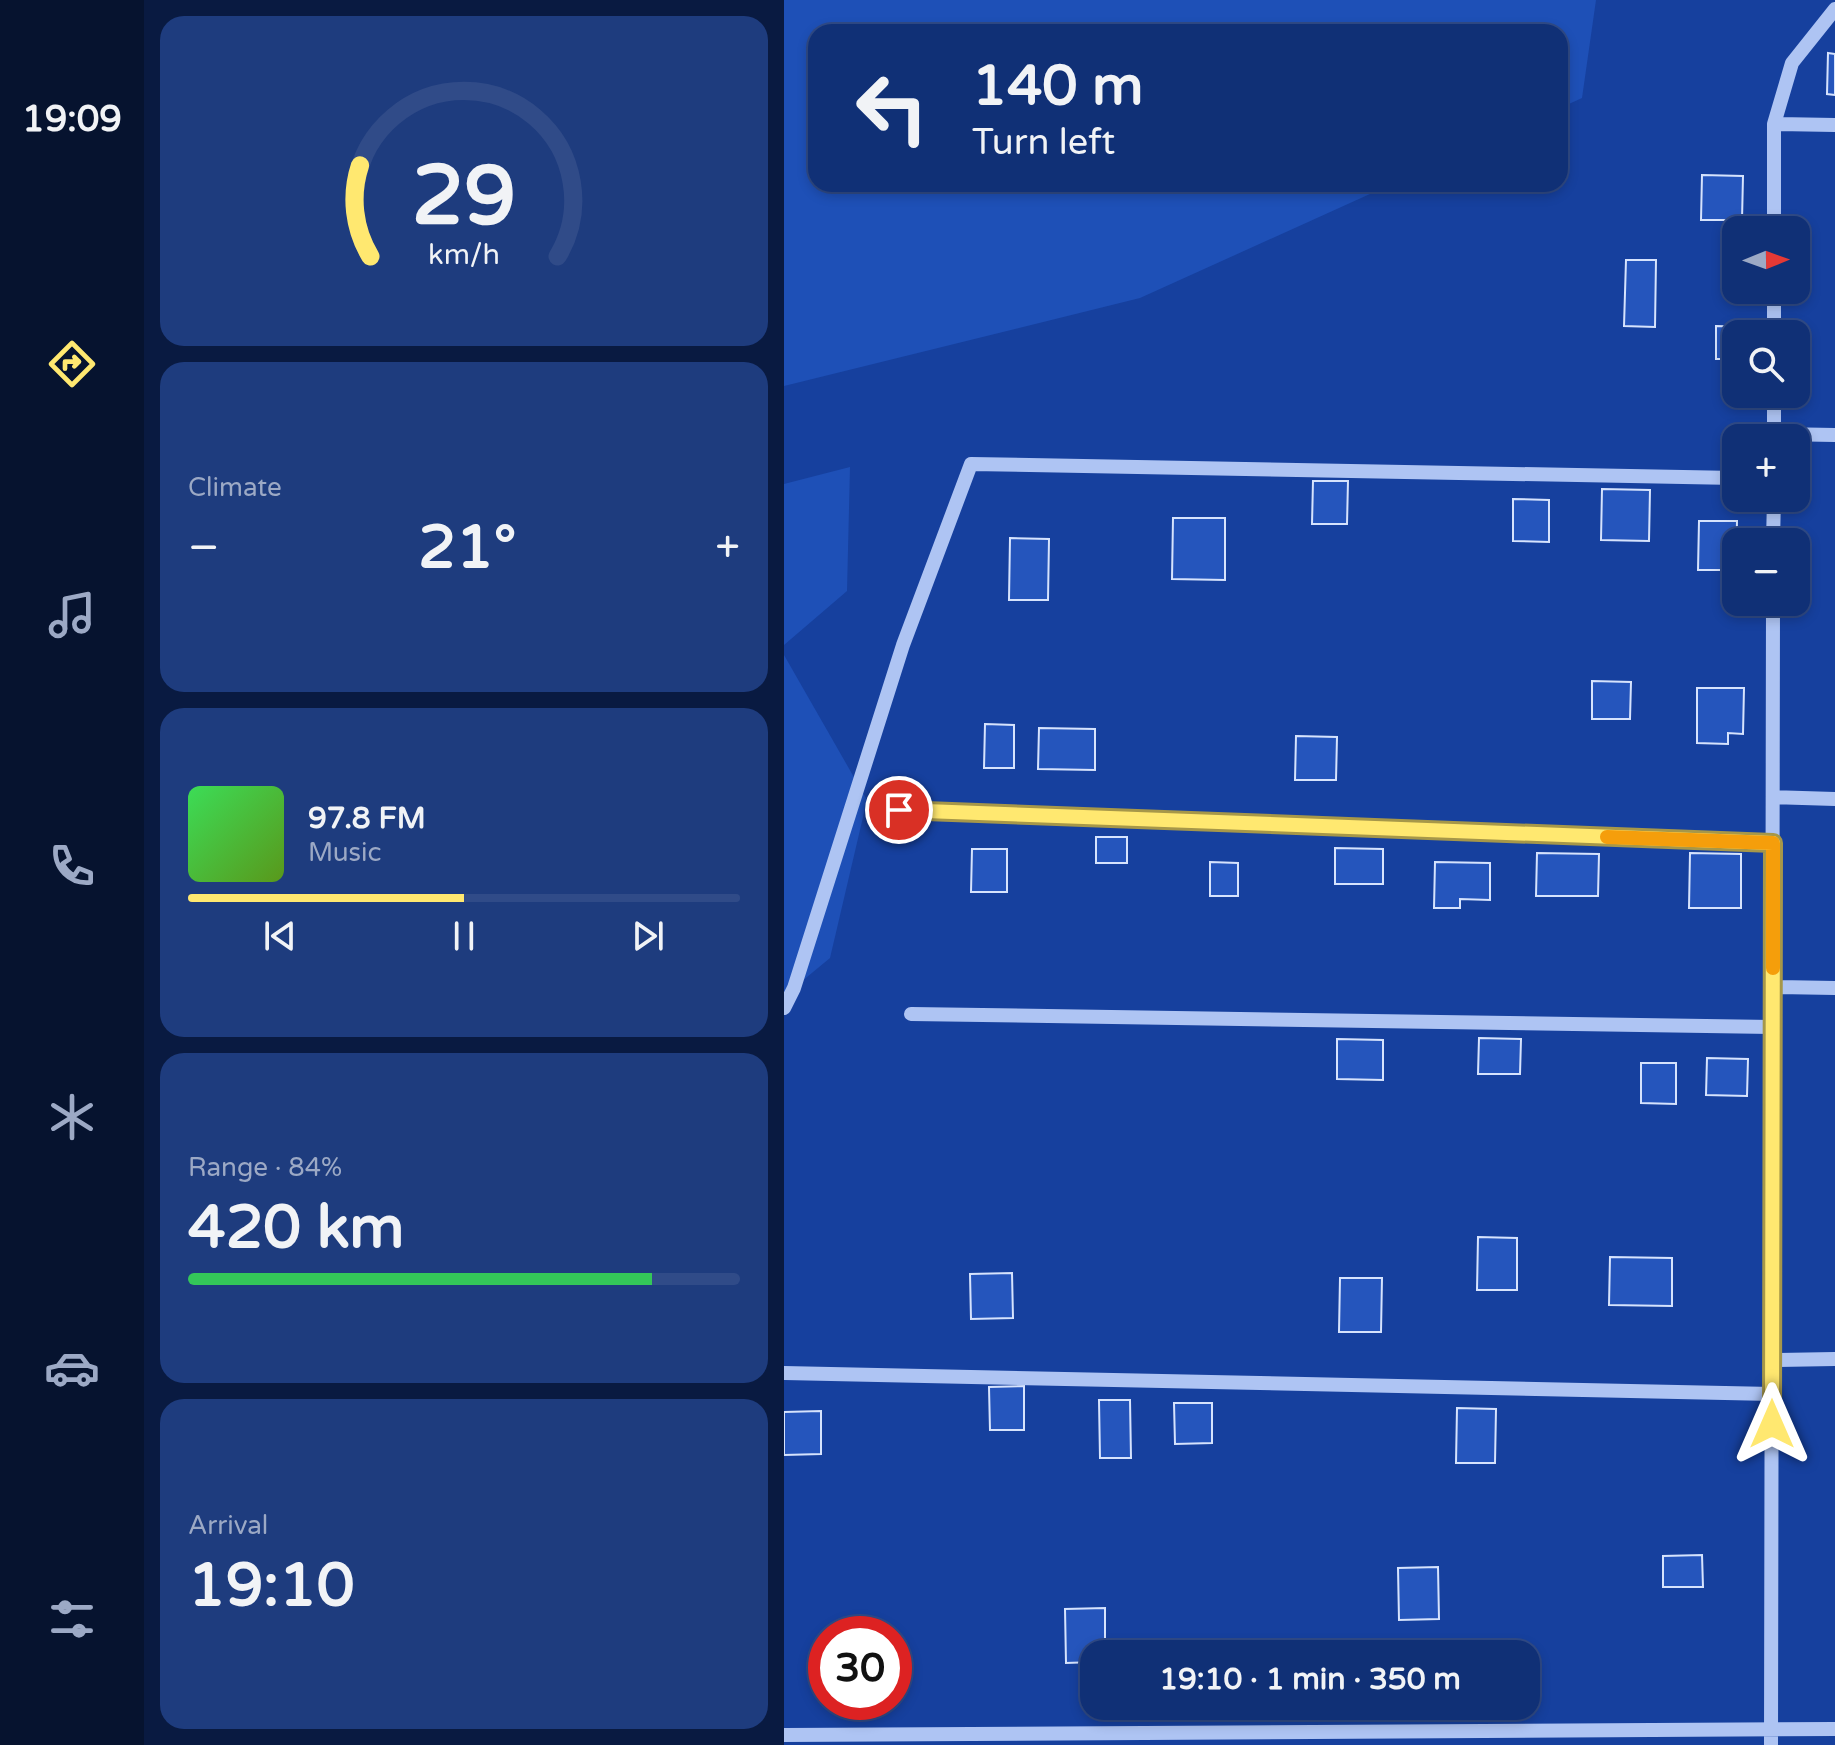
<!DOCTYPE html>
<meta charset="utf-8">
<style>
:root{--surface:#103076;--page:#1e3c7e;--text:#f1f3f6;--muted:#9ca9c5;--line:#304b88;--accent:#ffe870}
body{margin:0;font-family:"Varela Round",sans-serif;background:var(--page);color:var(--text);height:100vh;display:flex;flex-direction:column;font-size:30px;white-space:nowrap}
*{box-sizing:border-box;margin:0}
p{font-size:26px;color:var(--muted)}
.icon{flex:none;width:44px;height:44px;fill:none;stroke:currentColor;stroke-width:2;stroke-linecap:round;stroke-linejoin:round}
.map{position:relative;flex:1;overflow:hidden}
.details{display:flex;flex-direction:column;gap:16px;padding:16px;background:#091a41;width:640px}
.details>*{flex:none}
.guide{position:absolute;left:24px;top:24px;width:760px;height:168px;border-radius:24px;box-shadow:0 4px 12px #0003,0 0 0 2px var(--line);background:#103076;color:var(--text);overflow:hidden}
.needle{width:52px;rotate:89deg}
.tools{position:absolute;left:938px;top:216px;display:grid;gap:16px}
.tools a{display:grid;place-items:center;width:88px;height:88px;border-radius:16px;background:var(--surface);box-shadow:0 4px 12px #0003,0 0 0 2px var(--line);font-size:40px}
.speed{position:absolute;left:24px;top:1616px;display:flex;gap:16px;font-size:40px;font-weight:700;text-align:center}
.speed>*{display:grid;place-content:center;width:104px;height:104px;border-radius:50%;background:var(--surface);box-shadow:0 4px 12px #0003,0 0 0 2px var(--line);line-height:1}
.speed .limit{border:12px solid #d22;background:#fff;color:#111}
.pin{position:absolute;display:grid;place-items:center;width:68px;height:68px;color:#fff;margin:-34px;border:4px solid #fff;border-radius:50%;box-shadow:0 2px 8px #0007}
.me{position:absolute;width:88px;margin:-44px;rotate:0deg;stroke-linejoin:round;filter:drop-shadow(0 0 6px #0008)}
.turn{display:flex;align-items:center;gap:28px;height:168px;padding:0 32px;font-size:36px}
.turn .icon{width:104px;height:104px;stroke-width:2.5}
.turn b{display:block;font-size:56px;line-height:68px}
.big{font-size:60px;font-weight:700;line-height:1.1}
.details .tile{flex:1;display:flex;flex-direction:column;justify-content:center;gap:12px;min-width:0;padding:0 28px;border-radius:24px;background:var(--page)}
.details .dial{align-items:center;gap:0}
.dial svg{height:208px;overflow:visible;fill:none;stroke:var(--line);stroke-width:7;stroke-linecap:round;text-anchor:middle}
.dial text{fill:var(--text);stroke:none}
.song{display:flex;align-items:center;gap:24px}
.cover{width:96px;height:96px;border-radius:12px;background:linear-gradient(135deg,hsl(130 70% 55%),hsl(90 70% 35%))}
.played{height:8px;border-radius:4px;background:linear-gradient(90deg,var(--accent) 50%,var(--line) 50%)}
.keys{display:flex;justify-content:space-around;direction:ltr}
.heat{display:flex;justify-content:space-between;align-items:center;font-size:44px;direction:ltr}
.charge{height:12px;border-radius:6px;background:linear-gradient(90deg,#34c759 84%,var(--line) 0)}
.trip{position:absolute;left:296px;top:1640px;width:460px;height:80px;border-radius:24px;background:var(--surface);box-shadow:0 4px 12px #0003,0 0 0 2px var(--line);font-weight:700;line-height:80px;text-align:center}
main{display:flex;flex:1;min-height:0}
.tab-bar{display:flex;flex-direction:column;width:144px;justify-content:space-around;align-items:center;background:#06132f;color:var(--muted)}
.tab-bar .icon{width:56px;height:56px}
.tab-bar .current{color:var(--accent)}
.tab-bar b{font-size:36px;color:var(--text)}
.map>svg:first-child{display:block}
</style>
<main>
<nav class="tab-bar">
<b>19:09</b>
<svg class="icon current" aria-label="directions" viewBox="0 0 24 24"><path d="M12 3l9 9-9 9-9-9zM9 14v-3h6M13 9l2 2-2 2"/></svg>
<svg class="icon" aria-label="music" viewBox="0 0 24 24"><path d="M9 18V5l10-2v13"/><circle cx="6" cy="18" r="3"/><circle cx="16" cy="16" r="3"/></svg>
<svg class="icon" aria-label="phone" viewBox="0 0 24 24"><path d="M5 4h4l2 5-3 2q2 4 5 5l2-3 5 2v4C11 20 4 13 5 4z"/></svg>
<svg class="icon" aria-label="climate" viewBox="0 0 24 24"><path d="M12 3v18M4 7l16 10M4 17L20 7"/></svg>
<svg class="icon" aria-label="car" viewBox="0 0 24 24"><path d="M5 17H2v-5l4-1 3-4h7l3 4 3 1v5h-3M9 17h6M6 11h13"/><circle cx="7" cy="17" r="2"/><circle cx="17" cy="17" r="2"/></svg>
<svg class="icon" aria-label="filters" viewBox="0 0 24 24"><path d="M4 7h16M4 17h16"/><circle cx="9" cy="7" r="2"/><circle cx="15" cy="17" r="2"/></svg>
</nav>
<section class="details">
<div class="tile dial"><svg viewBox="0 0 100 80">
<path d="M14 69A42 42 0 1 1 86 69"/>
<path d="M14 69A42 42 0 0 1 10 34" stroke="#ffe870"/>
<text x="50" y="56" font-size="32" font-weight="700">29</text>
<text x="50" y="72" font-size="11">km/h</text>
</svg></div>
<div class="tile"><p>Climate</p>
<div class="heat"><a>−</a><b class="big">21°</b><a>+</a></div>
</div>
<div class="tile">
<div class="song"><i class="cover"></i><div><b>97.8 FM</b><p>Music</p></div></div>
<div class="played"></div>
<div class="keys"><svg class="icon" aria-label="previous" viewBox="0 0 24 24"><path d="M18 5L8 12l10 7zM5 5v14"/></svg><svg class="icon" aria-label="pause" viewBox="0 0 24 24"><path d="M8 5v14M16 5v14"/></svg><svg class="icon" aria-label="next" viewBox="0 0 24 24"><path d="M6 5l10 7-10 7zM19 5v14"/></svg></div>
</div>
<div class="tile"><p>Range · 84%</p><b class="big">420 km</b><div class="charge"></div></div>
<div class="tile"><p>Arrival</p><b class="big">19:10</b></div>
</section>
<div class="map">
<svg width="1051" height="1745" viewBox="0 0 1051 1745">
<rect width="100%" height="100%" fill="#16409e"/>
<path fill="#1e50b7" d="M0,0H812L798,98L776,108V32H32V184H608L356,298L0,386Z
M66,467L63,591L0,645V484Z
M0,655L83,800L46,958L0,996Z"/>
<path fill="#2555bc" stroke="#d6e3fd" stroke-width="2" d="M1044,53L1051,54V95L1043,94Z
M918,175L959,176L958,220H917Z
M842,260H872L871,327L840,326Z
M932,326L965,327V334H952V359H932Z
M529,481H564L563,524H528Z
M818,489L866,490L865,541L817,540Z
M729,499L765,500V542L729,541Z
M389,518H441V580L388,579Z
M915,521H953L952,570H914Z
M226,538L265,539L264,600H225Z
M808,681L847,682L846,719H808Z
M913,688H960L959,734L944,733V744L913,743Z
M201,724L230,725V768H200Z
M255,728L311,729V770L254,769Z
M512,736L553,737L552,780H511Z
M312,837H343V863H312Z
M551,848L599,849V884H551Z
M188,849H223V892H187Z
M753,853L815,854L814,896H752Z
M906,853L957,854V908H905Z
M426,862L454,863V896H426Z
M651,862L706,863V900L676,899V908H650Z
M695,1038L737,1039L736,1074H694Z
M553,1039L599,1040V1080L553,1079Z
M923,1058L964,1059L963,1096L922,1095Z
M857,1063H892V1104L857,1103Z
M694,1237L733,1238V1290H693Z
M826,1257L888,1258V1306L825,1305Z
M228,1273L229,1318L187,1319L186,1274Z
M556,1278H598L597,1332H555Z
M240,1386V1430H206L205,1387Z
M315,1400H346L347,1458H316Z
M390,1403H428V1443L391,1444Z
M673,1408L712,1409L711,1463H672Z
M37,1411V1454L0,1455V1412Z
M918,1555L919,1587H879V1556Z
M654,1567L655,1619L615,1620L614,1568Z
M321,1608V1654H310V1662L282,1663L281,1609Z"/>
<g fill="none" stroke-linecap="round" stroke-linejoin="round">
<path stroke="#aec4f3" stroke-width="14" d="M990,124L1051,125
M990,230V124L1008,63L1051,9
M990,334V290
M990,434L1051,435
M990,438V394
M989,542L990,498
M989,797L1051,799
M115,810L989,843
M989,987L1051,988
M0,1008L10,988L119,645L187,464L952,478
M127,1014L988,1027
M988,1360L1051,1359
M0,1373L988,1394
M0,1735L1051,1729
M987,1745L989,602"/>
</g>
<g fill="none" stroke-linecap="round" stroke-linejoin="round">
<g stroke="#a69749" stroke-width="20">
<path id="route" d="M115,810L989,843L988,1424"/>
</g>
<use href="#route" stroke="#ffe870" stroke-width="14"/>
<path stroke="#f59e0b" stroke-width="14" d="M823,837L989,843V968"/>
</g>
</svg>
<div class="tools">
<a><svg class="needle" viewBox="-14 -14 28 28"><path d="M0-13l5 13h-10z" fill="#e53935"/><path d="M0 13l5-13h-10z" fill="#9ca9c5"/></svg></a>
<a><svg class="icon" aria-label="search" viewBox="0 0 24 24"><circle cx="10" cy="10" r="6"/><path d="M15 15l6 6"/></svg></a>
<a>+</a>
<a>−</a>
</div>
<div class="speed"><div class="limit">30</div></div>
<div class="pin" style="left:115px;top:810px;background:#d93025"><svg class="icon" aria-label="arrive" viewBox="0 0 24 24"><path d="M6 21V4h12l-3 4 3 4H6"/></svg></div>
<svg class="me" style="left:988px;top:1424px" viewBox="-20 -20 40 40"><path d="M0-17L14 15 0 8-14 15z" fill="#ffe870" stroke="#fff" stroke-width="4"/></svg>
<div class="trip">19:10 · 1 min · 350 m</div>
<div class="guide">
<div class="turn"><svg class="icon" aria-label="left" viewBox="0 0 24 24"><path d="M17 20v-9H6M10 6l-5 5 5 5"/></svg><div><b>140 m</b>Turn left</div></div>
</div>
</div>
</main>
